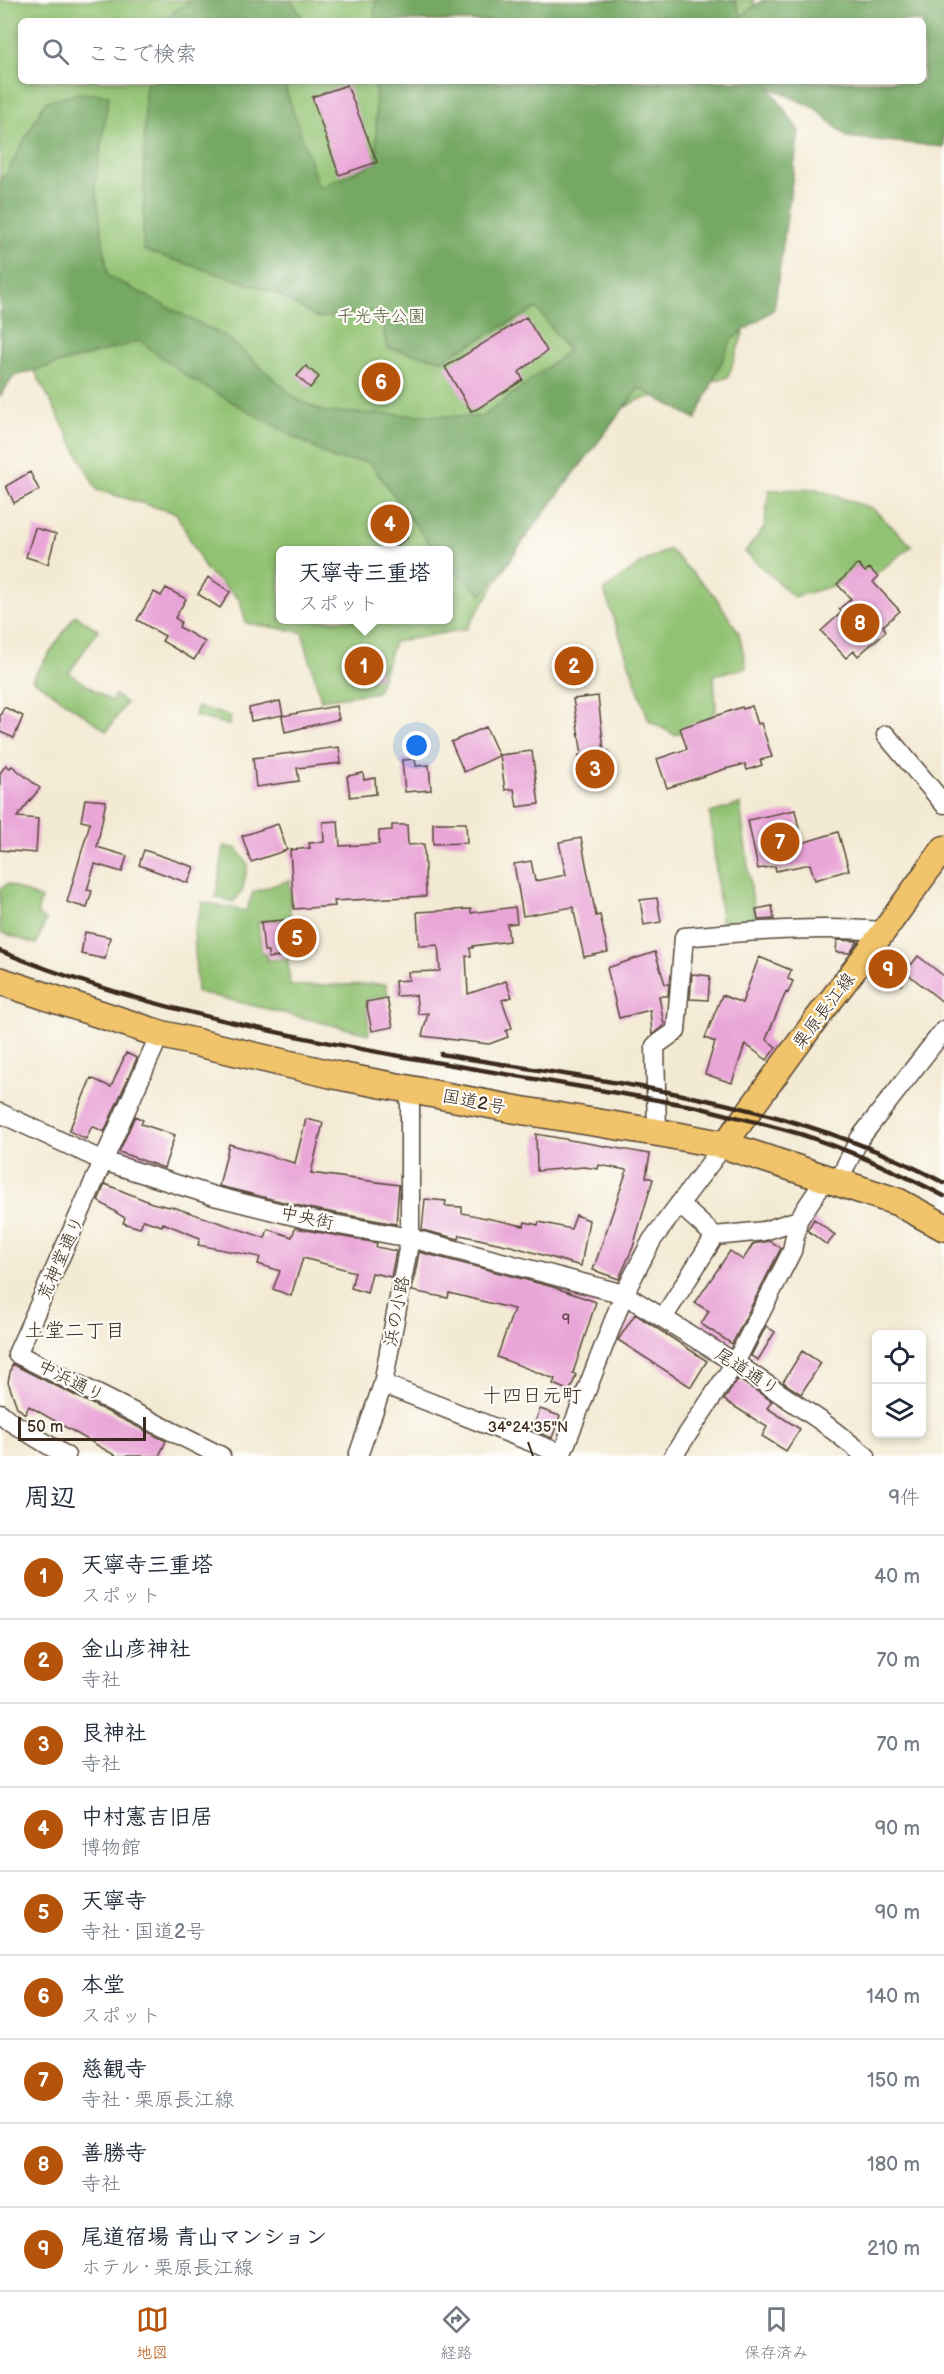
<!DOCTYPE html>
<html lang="ja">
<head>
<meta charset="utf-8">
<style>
  body { margin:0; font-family:"Balsamiq Sans","Klee One",sans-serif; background:#f2f2f3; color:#1f2937 }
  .controls { position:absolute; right:18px; bottom:18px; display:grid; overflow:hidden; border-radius:9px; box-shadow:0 3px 9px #0003 }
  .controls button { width:54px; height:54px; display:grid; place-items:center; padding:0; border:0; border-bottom:2px solid #e0e1e3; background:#fff; color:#1f2937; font:30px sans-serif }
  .scale { position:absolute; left:18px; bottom:15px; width:128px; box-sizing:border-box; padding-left:6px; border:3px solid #3b2a1e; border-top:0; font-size:16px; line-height:21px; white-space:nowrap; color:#3b2a1e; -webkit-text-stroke:4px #fdfcf7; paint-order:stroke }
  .you { position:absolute; left:417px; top:746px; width:21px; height:21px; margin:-15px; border:4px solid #fff; border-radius:50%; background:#1a73e8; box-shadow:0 0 0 9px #1a73e833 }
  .badge { display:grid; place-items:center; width:39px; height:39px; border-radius:50%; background:#b45309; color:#fff; font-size:20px; font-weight:700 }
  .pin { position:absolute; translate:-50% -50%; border:3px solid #fff; box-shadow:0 2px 6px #0006 }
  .popup { position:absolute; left:276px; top:546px; width:177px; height:78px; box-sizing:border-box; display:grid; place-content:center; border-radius:9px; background:#fff; filter:drop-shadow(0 2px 4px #0005); font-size:20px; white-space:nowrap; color:#747a83 }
  .popup b { font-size:22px; color:#1f2937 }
  .popup::after { content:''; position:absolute; left:50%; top:100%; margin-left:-12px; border:12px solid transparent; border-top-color:#fff }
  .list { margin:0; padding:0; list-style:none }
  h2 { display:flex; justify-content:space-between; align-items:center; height:78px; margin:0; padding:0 24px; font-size:26px }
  h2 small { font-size:20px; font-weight:400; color:#747a83 }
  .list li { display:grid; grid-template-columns:39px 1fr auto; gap:18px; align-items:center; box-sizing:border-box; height:84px; padding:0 24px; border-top:2px solid #e0e1e3 }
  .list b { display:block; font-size:22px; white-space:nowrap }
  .list p { margin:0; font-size:20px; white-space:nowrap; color:#747a83 }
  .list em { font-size:20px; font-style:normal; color:#747a83 }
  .icon { flex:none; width:33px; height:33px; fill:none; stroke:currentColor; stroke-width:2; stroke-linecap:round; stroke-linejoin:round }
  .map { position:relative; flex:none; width:944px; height:1456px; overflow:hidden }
  .search { position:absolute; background:#fff; box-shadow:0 3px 9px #0003; left:18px; right:18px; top:18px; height:66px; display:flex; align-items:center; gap:15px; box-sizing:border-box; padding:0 21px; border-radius:9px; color:#747a83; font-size:22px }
  .sheet { height:834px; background:#fff }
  nav { display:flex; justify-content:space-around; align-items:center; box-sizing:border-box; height:84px; border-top:2px solid #e0e1e3; background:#fff; font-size:16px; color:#747a83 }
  nav a { display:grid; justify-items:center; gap:3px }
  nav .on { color:#b45309 }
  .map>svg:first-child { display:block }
</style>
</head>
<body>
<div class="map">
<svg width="944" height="1456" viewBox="0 0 944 1456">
  <rect width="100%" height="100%" fill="#fdfcf7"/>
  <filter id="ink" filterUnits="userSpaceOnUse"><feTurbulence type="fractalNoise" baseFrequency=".0167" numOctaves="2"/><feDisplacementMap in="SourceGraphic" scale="12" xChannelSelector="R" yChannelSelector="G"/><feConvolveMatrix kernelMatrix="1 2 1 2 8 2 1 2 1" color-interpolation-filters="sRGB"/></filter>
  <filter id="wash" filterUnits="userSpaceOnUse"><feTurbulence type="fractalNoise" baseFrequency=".008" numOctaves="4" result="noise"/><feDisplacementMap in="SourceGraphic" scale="24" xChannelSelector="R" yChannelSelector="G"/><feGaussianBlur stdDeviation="1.35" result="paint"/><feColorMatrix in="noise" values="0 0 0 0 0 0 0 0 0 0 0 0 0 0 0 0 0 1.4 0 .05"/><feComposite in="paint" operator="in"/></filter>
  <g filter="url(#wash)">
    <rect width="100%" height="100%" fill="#f3ead3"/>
    <path fill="#91c272" stroke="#667648" stroke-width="1.5" fill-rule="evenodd" d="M0,0H754V21H21V81H755L758,290L728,377L635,401L596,428L466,629L394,642L377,692L321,700L302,632L246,623L240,600L206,570L176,513L97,490L0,305ZM280,550H448V620H280Z
      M816,489L873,509L912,546L877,573L794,597L745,552L764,528L769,490Z
      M669,549L715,596L739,633L746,665V668L714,675L716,711L704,723L675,735L649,721L604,590L640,564Z
      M75,615L98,630L69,673L111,701L115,695L126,703L107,731L32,679Z
      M197,707L231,716L229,725L195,716Z
      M740,804L756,926L722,928L710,813Z
      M224,846L237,849L248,865L242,892L233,902L216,897Z
      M290,880V919L258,922L262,954H266L267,960L288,959L290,986L386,984L388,996L366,1000L369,1034L197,992L194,931L203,902L246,911L253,892Z
      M7,884L41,899L37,914L46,920L36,944L0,932V889Z"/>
    <path fill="#74a864" stroke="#586941" stroke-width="1.5" d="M190,0H291L301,15L299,21H162Z
      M376,0H735L741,16L763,0H944V147L847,137L815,108L769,87L799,131L774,309L732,339L696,419L639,388L482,595L448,565V550H434L369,462L334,459L188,377L140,341L14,376L0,396V178L5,176L45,102L79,93L109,95L95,184L108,276L228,338L298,400L325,412L482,417L568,351L537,308L442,360L387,348L379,311L317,318L274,292L143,250L145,94L147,81H283L319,188L377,162L375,81H923V21H373Z"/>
    <g id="blocks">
      <path fill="#e9a5d7" d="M347,85L377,162L339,175L312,97Z
        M526,317L547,351L519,372L523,380L477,409L471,411L445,367Z
        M306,366L319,377L310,388L297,376Z
        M372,368L395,373L389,396L367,391Z
        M30,472L39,490L14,503L6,486Z
        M396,514L403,525L399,528L407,538L391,550L376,530Z
        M35,528L56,534L48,564L26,557Z
        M858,564L865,572L869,568L878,577L873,582L900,611L883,626L886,631L858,656L854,651L846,658L821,631L842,612L839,609L851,599L837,584Z
        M208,577L230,592L220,608L198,594Z
        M166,588L186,599L175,618L181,622L179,627L205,642L194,660L162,641L165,636L137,620L154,592L161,596Z
        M378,651L380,678L351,680L349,653Z
        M598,696L604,751H609L612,778L583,782L579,755H582L573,699Z
        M280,701L283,715L251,721L249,708Z
        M336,706L339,719L285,732L282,716Z
        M752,706L758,724L761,723L772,757L760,760L762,765L747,770L745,764L725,769L667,788L657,759L687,749L680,728L742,707L743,709Z
        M4,707L23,716L14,738L0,732V716Z
        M486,727L499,756L464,772L451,742Z
        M339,747L341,763L297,768L299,781L256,787L253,758Z
        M532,751L539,804L517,807L514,789L505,790L500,755Z
        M415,759L416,766L429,765L431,790L405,792L402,760Z
        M6,765L10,768L12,766L40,788L17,817L38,819L36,853L0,850V773Z
        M363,773L364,780L375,778L376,794L350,797L347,776Z
        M85,799L106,801L97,847L127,856L122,872L95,864L87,890L92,891L87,908L67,902L90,823L81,821Z
        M795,810L802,843L838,832L849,870L815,880L810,864L776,871L775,866L758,869L748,820Z
        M338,821L340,846L379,844V831L392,830V825H407L408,845L424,844L426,896L334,901L335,906L294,909L290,850L310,848L309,843L324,842L323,822Z
        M433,823H466L467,843L433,844Z
        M278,824L287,850L251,862L242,836Z
        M581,838L596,916L600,915L608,952L584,957L573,907L523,916L514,864L531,861L535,881L566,875L559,842Z
        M144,850L194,867L188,883L139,865Z
        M657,898L661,922L644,925L640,900Z
        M772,906L774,919L758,920L756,909Z
        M515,907L517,923L507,924L509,941L473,946V948H470L471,956H466L468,994L506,981L512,997L502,1000L512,1028L506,1031L508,1037L489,1044L422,1036L428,1013L418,1014L416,995L396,996L395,981L409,980L408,972L440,971L438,945L419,946L417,912L471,909V913Z
        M296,919L299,948L290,949L291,956L268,958V951H264L261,922Z
        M85,932L110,937L105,959L81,954Z
        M837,940L858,941L850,953L836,952Z
        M892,951L911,965L918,956L944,976V1003L909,975L901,985L879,968Z
        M655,952L665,984H669L668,996H659L664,1025L652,1035L650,1010L619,1018L607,968Z
        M759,957L791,970L788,979L793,981L788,993L786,992L766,1039L776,1047L767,1060L745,1044L732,1083L705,1074L715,1042L705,1038L722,995L742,1003Z
        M692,974L710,976L708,1000L690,999Z
        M387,998L393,1027L372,1031L366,1002Z
        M126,1053L137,1058L104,1132L92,1126L86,1139L69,1131L91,1078L111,1087Z
        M135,1116L143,1120L141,1124L175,1135L164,1168L119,1152Z
        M306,1119L323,1123L311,1173L399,1185L396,1224L308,1208L219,1186L229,1144L295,1163Z
        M536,1134L650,1154L646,1177L653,1179L633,1247L619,1279L593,1270L627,1170L599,1165L598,1169L584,1167L537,1171Z
        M105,1184L152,1203L169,1207L170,1206L265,1238L268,1229L292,1237L295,1228L377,1243L376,1247L396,1251L391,1277L372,1273L367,1293L351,1288L355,1272L303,1258L291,1296L273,1289L280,1271L258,1264L260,1257L198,1245L200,1238L163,1223L162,1226L143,1220L140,1228L123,1223L125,1218L98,1201Z
        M425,1199L446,1201L445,1206L462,1207V1213L524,1226L525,1222L538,1225L539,1222L571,1229L576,1215L589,1220L581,1266L511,1246L460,1235L459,1239L422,1230Z
        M814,1219L835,1235L827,1245L807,1230Z
        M770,1241L781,1248L732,1344L701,1324L709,1311L695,1303L730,1251L743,1260L753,1244Z
        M419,1252L553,1287L596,1302L573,1373L576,1375L570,1391L553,1384L555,1379L497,1357L514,1309L449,1293L448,1298L412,1291Z
        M635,1314L707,1361L691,1387L618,1340Z
        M766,1326L775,1332L758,1360L751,1356Z
        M802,1351L821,1363L801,1394L783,1382Z
        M12,1364L166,1441L159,1456H116L29,1406L25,1414L17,1407L8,1382Z
        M738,1379L772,1401L767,1408L800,1429L786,1451L762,1436L767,1427L724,1400Z
        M540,1409L560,1416L552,1438L532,1430Z"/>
    </g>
  </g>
  <g filter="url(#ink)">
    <use href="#blocks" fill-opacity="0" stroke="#574739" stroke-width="1.5"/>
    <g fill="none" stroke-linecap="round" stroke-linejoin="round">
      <g stroke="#574739" stroke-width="21">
        <path id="minor" d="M886,735L944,804
          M0,1113L103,1161L214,1196L306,1219L410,1238L624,1294L735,1363L821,1421L866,1456
          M657,1132L655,1046L676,1031L684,937C751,931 818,926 884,931
          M840,1183L846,1165L860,1138L944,1030
          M679,1204L715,1236
          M663,1318L715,1236L764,1231L798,1220
          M17,1354L160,1034
          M17,1354L221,1456
          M383,1384L562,1454
          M0,1413L11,1422L66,1456
          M358,1456L383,1384L410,1238V1090
          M561,1456L624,1294L652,1240L724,1145
          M673,1456L735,1363L792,1251L798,1220L826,1178"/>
      </g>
      <g stroke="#574739" stroke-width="27">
        <path id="major" d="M724,1145L818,1017L884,931L944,848"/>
      </g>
      <g stroke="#574739" stroke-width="30">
        <path id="highway" d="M0,981L160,1034L339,1076L519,1110L667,1134L724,1145L898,1202L944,1227"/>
      </g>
      <use href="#minor" stroke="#fff" stroke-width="18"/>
      <use href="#major" stroke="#f1c36a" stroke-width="24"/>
      <use href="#highway" stroke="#f1c36a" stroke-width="27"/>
      <path stroke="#3b2a1e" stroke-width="4.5" d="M0,951C132,1005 271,1033 411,1058C507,1075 602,1090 697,1107C731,1116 766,1124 800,1134C850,1150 898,1172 944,1196
        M441,1054C612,1084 789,1099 944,1183"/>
    </g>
  </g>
  <path fill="none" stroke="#3b2a1e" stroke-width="2" d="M528,1442L533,1456"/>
  <g text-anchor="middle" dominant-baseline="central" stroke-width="4.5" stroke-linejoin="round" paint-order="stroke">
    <g font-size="15" fill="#66494c">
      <text x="566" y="1319">9</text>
    </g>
    <g font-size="18" fill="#595f3b" stroke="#fdfcf7">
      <text x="381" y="316">千光寺公園</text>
    </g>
    <g font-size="18" fill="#3b2a1e" stroke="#fdfcf7">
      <text transform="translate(824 1011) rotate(-53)">栗原長江線</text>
      <text transform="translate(474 1102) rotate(11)">国道2号</text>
      <text transform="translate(307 1218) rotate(12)">中央街</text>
      <text transform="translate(61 1258) rotate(-66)">荒神堂通り</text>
      <text transform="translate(397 1311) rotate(-79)">浜の小路</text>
      <text transform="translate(747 1372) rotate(33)">尾道通り</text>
      <text transform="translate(71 1381) rotate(27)">中浜通り</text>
    </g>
    <g font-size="20" fill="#3b2a1e" stroke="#fdfcf7">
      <text x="75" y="1331">土堂二丁目</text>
      <text x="532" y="1396">十四日元町</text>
    </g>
  </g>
  <g font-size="15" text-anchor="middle" fill="#3b2a1e" stroke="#fdfcf7" stroke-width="4.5" stroke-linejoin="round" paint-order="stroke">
    <text x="528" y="1432">34°24'35"N</text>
  </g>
</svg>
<div class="controls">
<button><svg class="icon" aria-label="locate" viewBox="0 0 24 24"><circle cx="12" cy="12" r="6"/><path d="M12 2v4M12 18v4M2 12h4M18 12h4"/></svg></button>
<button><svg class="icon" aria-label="layers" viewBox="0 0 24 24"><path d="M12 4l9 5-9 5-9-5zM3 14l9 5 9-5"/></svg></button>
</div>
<div class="scale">50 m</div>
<div class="you"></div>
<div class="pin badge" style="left:364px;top:666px">1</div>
<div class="popup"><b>天寧寺三重塔</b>スポット</div>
<div class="pin badge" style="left:574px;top:666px">2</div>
<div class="pin badge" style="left:595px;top:769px">3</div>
<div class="pin badge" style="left:390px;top:524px">4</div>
<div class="pin badge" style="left:297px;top:938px">5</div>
<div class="pin badge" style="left:381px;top:382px">6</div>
<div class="pin badge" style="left:780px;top:842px">7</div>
<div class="pin badge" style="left:860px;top:623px">8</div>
<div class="pin badge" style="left:888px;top:969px">9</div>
<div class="search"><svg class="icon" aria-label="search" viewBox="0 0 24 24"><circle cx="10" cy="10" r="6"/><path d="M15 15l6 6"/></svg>ここで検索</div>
</div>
<section class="sheet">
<h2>周辺<small>9件</small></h2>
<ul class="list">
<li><span class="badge">1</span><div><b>天寧寺三重塔</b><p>スポット</p></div><em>40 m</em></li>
<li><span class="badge">2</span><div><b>金山彦神社</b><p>寺社</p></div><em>70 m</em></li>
<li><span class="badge">3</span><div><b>艮神社</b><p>寺社</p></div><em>70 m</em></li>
<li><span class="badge">4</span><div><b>中村憲吉旧居</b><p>博物館</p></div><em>90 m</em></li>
<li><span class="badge">5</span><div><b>天寧寺</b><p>寺社 · 国道2号</p></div><em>90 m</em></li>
<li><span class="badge">6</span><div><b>本堂</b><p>スポット</p></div><em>140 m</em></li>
<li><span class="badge">7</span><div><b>慈観寺</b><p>寺社 · 栗原長江線</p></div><em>150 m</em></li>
<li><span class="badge">8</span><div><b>善勝寺</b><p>寺社</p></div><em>180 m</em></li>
<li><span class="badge">9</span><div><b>尾道宿場 青山マンション</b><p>ホテル · 栗原長江線</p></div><em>210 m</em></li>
</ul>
</section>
<nav>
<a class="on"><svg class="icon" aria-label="map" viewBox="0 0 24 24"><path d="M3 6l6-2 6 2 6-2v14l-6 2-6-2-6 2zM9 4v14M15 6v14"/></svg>地図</a>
<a><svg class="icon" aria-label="directions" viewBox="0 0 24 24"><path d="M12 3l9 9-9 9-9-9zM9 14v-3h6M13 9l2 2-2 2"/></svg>経路</a>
<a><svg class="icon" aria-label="saved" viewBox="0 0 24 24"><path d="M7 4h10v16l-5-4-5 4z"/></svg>保存済み</a>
</nav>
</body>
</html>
